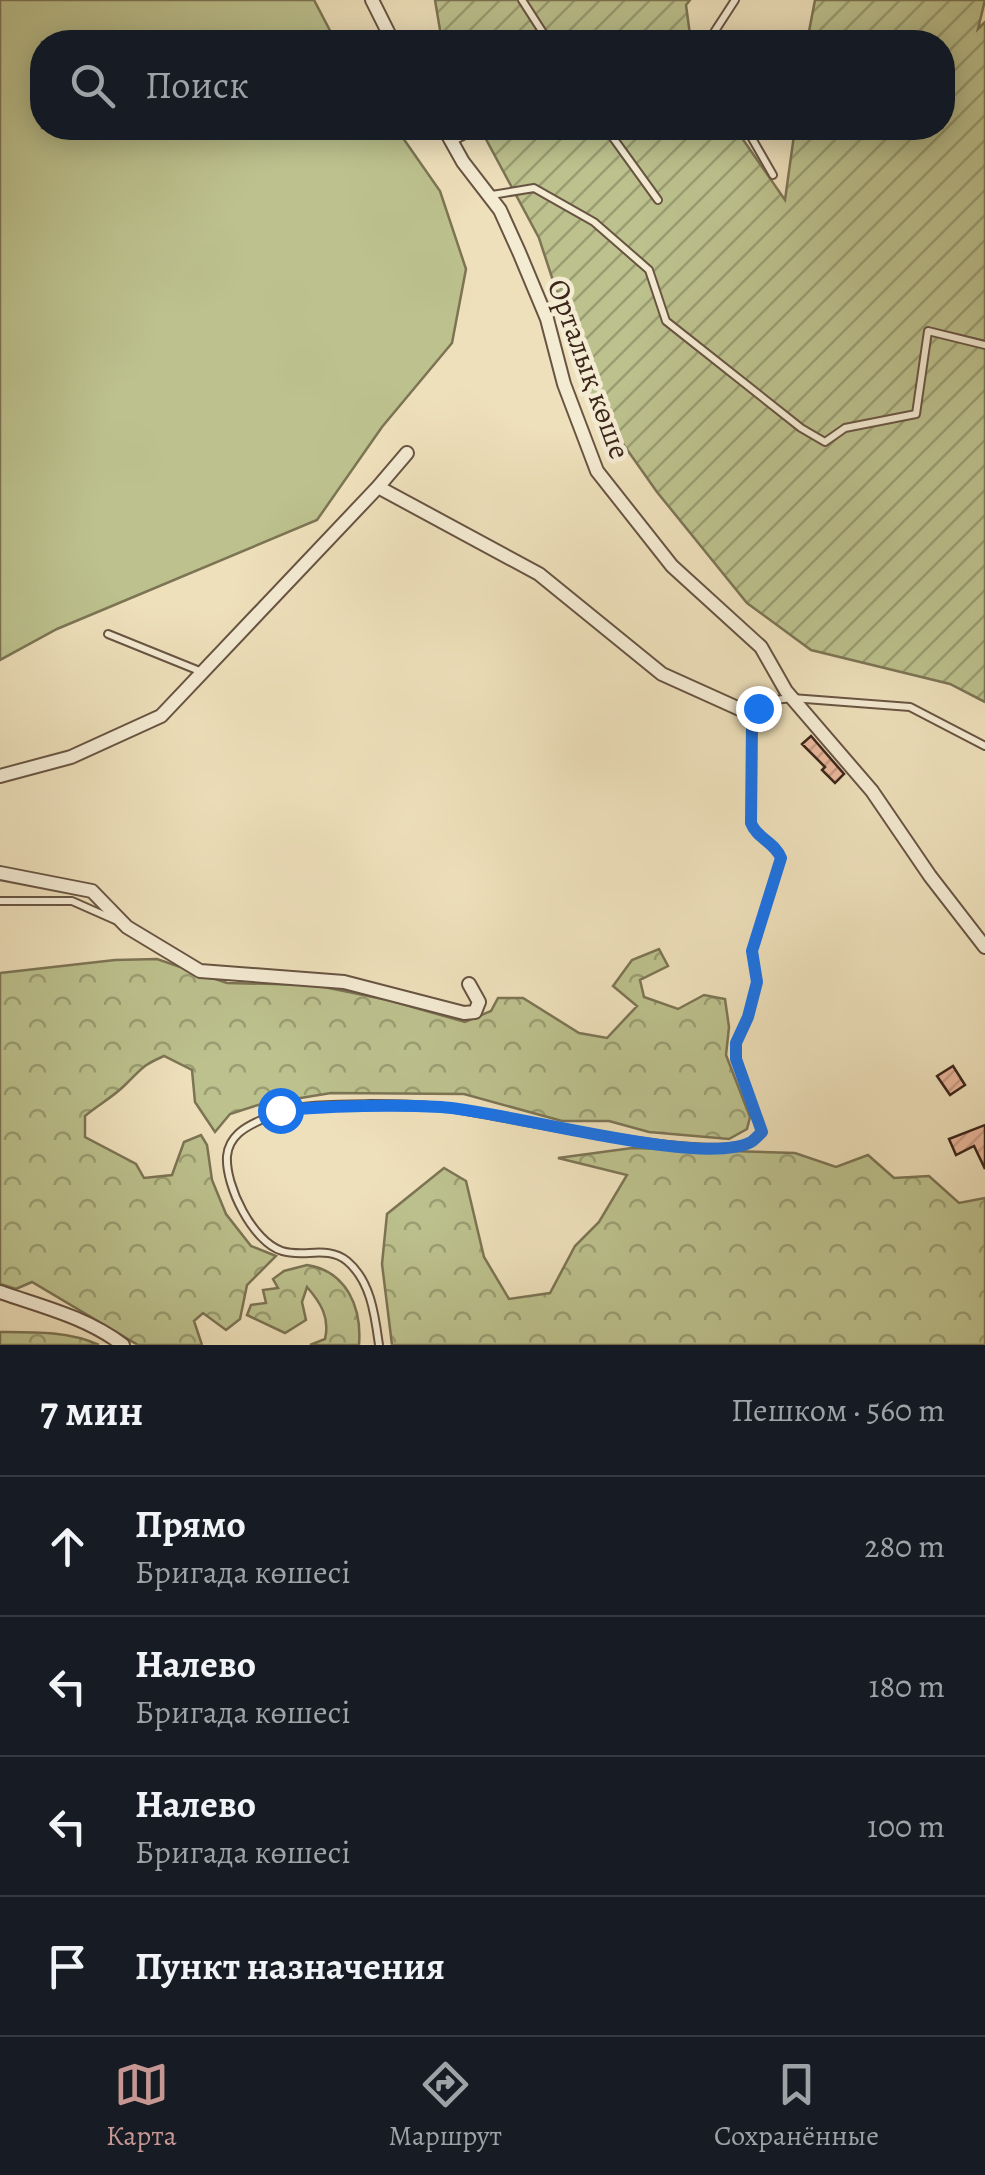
<!DOCTYPE html>
<html lang="ru">
<head>
<meta charset="utf-8">
<style>
  body { margin:0; font-family:Alegreya,serif; background:#242831; color:#f1f3f6 }
  .stop { position:absolute; width:30px; height:30px; margin:-22px; border:8px solid #1a73e8; border-radius:50%; background:#fff }
  .stop.end { background:#1a73e8; border-color:#fff; box-shadow:0 2px 10px #0008 }
  .list { margin:0; padding:0; list-style:none }
  h2 { display:flex; justify-content:space-between; align-items:center; height:130px; margin:0; padding:0 40px; font-size:42px }
  h2 small { font-size:32px; font-weight:400; color:#9ea1a6 }
  .list li { display:grid; grid-template-columns:65px 1fr auto; gap:30px; align-items:center; box-sizing:border-box; height:140px; padding:0 40px; border-top:2px solid #363941 }
  .list b { display:block; font-size:38px; white-space:nowrap }
  .list p { margin:0; font-size:32px; white-space:nowrap; color:#9ea1a6 }
  .list em { font-size:32px; font-style:normal; color:#9ea1a6 }
  .icon { flex:none; width:55px; height:55px; fill:none; stroke:currentColor; stroke-width:2; stroke-linecap:round; stroke-linejoin:round }
  .map { position:relative; flex:none; width:985px; height:1345px; overflow:hidden }
  .search { position:absolute; background:#171b24; box-shadow:0 5px 25px #0003; left:30px; right:30px; top:30px; height:110px; display:flex; align-items:center; gap:25px; box-sizing:border-box; padding:0 35px; border-radius:40px; color:#9ea1a6; font-size:38px }
  .sheet { height:690px; background:#171b24 }
  nav { display:flex; justify-content:space-around; align-items:center; box-sizing:border-box; height:140px; border-top:2px solid #363941; background:#171b24; font-size:28px; color:#9ea1a6 }
  nav a { display:grid; justify-items:center; gap:5px }
  nav .on { color:#c59692 }
  .map>svg:first-child { display:block }
</style>
</head>
<body>
<div class="map">
<svg width="985" height="1345" viewBox="0 0 985 1345">
  <defs>
    <pattern id="forest-crowns" width="20" height="18" patternUnits="userSpaceOnUse" patternTransform="scale(2.5)"><rect width="20" height="18" fill="#bcc18d"/><path d="M2 6a3 3 0 1 1 6 0M12 15a3 3 0 1 1 6 0" fill="none" stroke="#9a9d72"/></pattern>
    <pattern id="garden-furrows" width="10" height="10" patternUnits="userSpaceOnUse" patternTransform="scale(2.5)"><rect width="10" height="10" fill="#bcc18d"/><path d="M-1 1l2-2M0 10L10 0M9 11l2-2" fill="none" stroke="#9a9d72"/></pattern>
    <pattern id="building-hatch" width="6" height="6" patternUnits="userSpaceOnUse" patternTransform="scale(2.5)"><rect width="6" height="6" fill="#eab79b"/><path d="M-1 1l2-2M0 6l6-6M5 7l2-2" fill="none" stroke="#ca9d85"/></pattern>
  </defs>
  <rect width="100%" height="100%" fill="#eee0bb"/>
  <filter id="stains"><feTurbulence type="fractalNoise" baseFrequency=".002" numOctaves="4"/><feColorMatrix values="0 0 0 0 .2 0 0 0 0 .09 0 0 0 0 .02 0 0 0 .5 -.17"/></filter>
  <radialGradient id="worn" r=".72"><stop offset=".6" stop-color="#630" stop-opacity="0"/><stop offset="1" stop-color="#630" stop-opacity=".3"/></radialGradient>
  <path fill="#bcc18d" stroke="#7c7454" stroke-width="2.5" d="M0,0H314L336,42H42V128H396L440,191L466,269L452,343L382,427L317,520L57,629L0,660Z"/>
  <path fill="url(#forest-crowns)" stroke="#7c7454" stroke-width="2.5" d="M659,949L668,966L640,980L644,997L678,1009L704,995L725,999L729,1027L726,1055L750,1117L747,1129L729,1139L649,1132L609,1121H562L464,1094L331,1093L258,1105L230,1114L215,1132L195,1102L192,1070L164,1056C141,1066 142,1069 125,1085C113,1097 98,1105 85,1116V1137L136,1164L144,1178L172,1175L184,1142L201,1135L207,1145L212,1180L226,1214L251,1246L276,1256L247,1285L240,1319L226,1330L203,1313L194,1321L202,1345H138L32,1282L16,1289L0,1284V973L115,960L157,959L227,983L314,985L388,1000L465,1022L491,1011L498,998H523L579,1033L607,1038L637,1006L613,986L632,960Z
    M632,1148L795,1153L836,1167L868,1155L894,1178L929,1176L959,1203L985,1198V1345H392L382,1264L387,1214L444,1168L466,1181L484,1257L509,1299L550,1293L575,1246L599,1222L627,1175L558,1158Z
    M307,1265C347,1271 362,1308 359,1345H310L325,1339C330,1318 321,1303 307,1287L302,1302L306,1320L285,1333L247,1315L251,1305L266,1303L263,1290L278,1288L273,1279L284,1271Z
    M0,1332C32,1332 69,1331 99,1345H0Z"/>
  <path fill="url(#garden-furrows)" stroke="#7c7454" stroke-width="2.5" d="M435,0H690L686,5L691,42H442Z
    M815,0H985L978,29L985,22V702L950,684L811,650L747,603L657,492L592,400L539,238L480,128H735L785,200L795,128H942V42H807Z"/>
  <path fill="url(#building-hatch)" stroke="#3b261a" stroke-width="2.5" d="M811,736L844,774L835,783L822,770L825,767L802,744Z
    M953,1066L965,1085L950,1095L937,1076Z
    M985,1125V1169L974,1146L956,1155L949,1139Z"/>
  <g fill="none" stroke-linecap="round" stroke-linejoin="round">
    <g stroke="#685442" stroke-width="10">
      <path id="service" d="M522,0L549,42
        M712,42L711,37L735,0
        M606,128L658,200
        M746,128L773,175
        M453,141L479,128
        M492,195L534,188L594,222L649,270L666,321L801,428L825,442L845,428L916,414L928,331L985,345
        M108,634L202,672
        M0,901H72L115,920
        M379,1345C375,1316 371,1281 347,1261C327,1245 305,1258 282,1251C253,1242 225,1186 227,1156C229,1136 245,1127 261,1120C267,1116 275,1112 282,1110C318,1102 412,1103 449,1108C506,1116 708,1164 751,1142C753,1141 760,1134 762,1132L736,1059V1043L748,1017L757,982L752,951L781,859C775,842 757,839 751,823L752,724L757,708L775,700L792,698L910,707L985,746"/>
    </g>
    <g stroke="#685442" stroke-width="16">
      <path id="minor" d="M372,0L393,42
        M444,128L463,162L500,210L519,252L547,319L564,384L597,471L672,566L761,647L786,691L872,791L930,876L985,947
        M407,453L378,487L539,574L662,674L753,715
        M0,776L71,757L161,716L378,487
        M0,873L92,891L127,927L200,971L344,982L464,1013L475,1012L479,1002L469,984
        M0,1292C43,1307 86,1317 123,1345"/>
    </g>
    <use href="#service" stroke="#f4ebd3" stroke-width="6"/>
    <use href="#minor" stroke="#f4ebd3" stroke-width="12"/>
  </g>
  <g fill="none" stroke-linecap="round" stroke-linejoin="round">
    <path stroke="#1a73e8" stroke-width="12" d="M280,1110C334,1106 387,1104 441,1107C506,1111 702,1168 751,1142C753,1141 760,1134 762,1132L736,1059V1043L748,1017L757,982L752,951L781,858C775,842 757,839 751,823L752,724L758,708"/>
  </g>
  <g text-anchor="middle" dominant-baseline="central" stroke-width="9" stroke-linejoin="round" paint-order="stroke">
    <g font-size="30" fill="#3b261a" stroke="#f4ebd3">
      <text transform="translate(589 369) rotate(70)">Орталық көше</text>
    </g>
  </g>
  <rect width="100%" height="100%" filter="url(#stains)"/>
  <rect width="100%" height="100%" fill="url(#worn)"/>
</svg>
<div class="stop" style="left:280px;top:1110px"></div>
<div class="stop end" style="left:758px;top:708px"></div>
<div class="search"><svg class="icon" aria-label="search" viewBox="0 0 24 24"><circle cx="10" cy="10" r="6"/><path d="M15 15l6 6"/></svg>Поиск</div>
</div>
<section class="sheet">
<h2>7 мин<small>Пешком · 560 m</small></h2>
<ul class="list">
<li><svg class="icon" aria-label="ahead" viewBox="0 0 24 24"><path d="M12 20V5M6 11l6-6 6 6"/></svg><div><b>Прямо</b><p>Бригада көшесі</p></div><em>280 m</em></li>
<li><svg class="icon" aria-label="left" viewBox="0 0 24 24"><path d="M17 20v-9H6M10 6l-5 5 5 5"/></svg><div><b>Налево</b><p>Бригада көшесі</p></div><em>180 m</em></li>
<li><svg class="icon" aria-label="left" viewBox="0 0 24 24"><path d="M17 20v-9H6M10 6l-5 5 5 5"/></svg><div><b>Налево</b><p>Бригада көшесі</p></div><em>100 m</em></li>
<li><svg class="icon" aria-label="arrive" viewBox="0 0 24 24"><path d="M6 21V4h12l-3 4 3 4H6"/></svg><div><b>Пункт назначения</b></div></li>
</ul>
</section>
<nav>
<a class="on"><svg class="icon" aria-label="map" viewBox="0 0 24 24"><path d="M3 6l6-2 6 2 6-2v14l-6 2-6-2-6 2zM9 4v14M15 6v14"/></svg>Карта</a>
<a><svg class="icon" aria-label="directions" viewBox="0 0 24 24"><path d="M12 3l9 9-9 9-9-9zM9 14v-3h6M13 9l2 2-2 2"/></svg>Маршрут</a>
<a><svg class="icon" aria-label="saved" viewBox="0 0 24 24"><path d="M7 4h10v16l-5-4-5 4z"/></svg>Сохранённые</a>
</nav>
</body>
</html>
